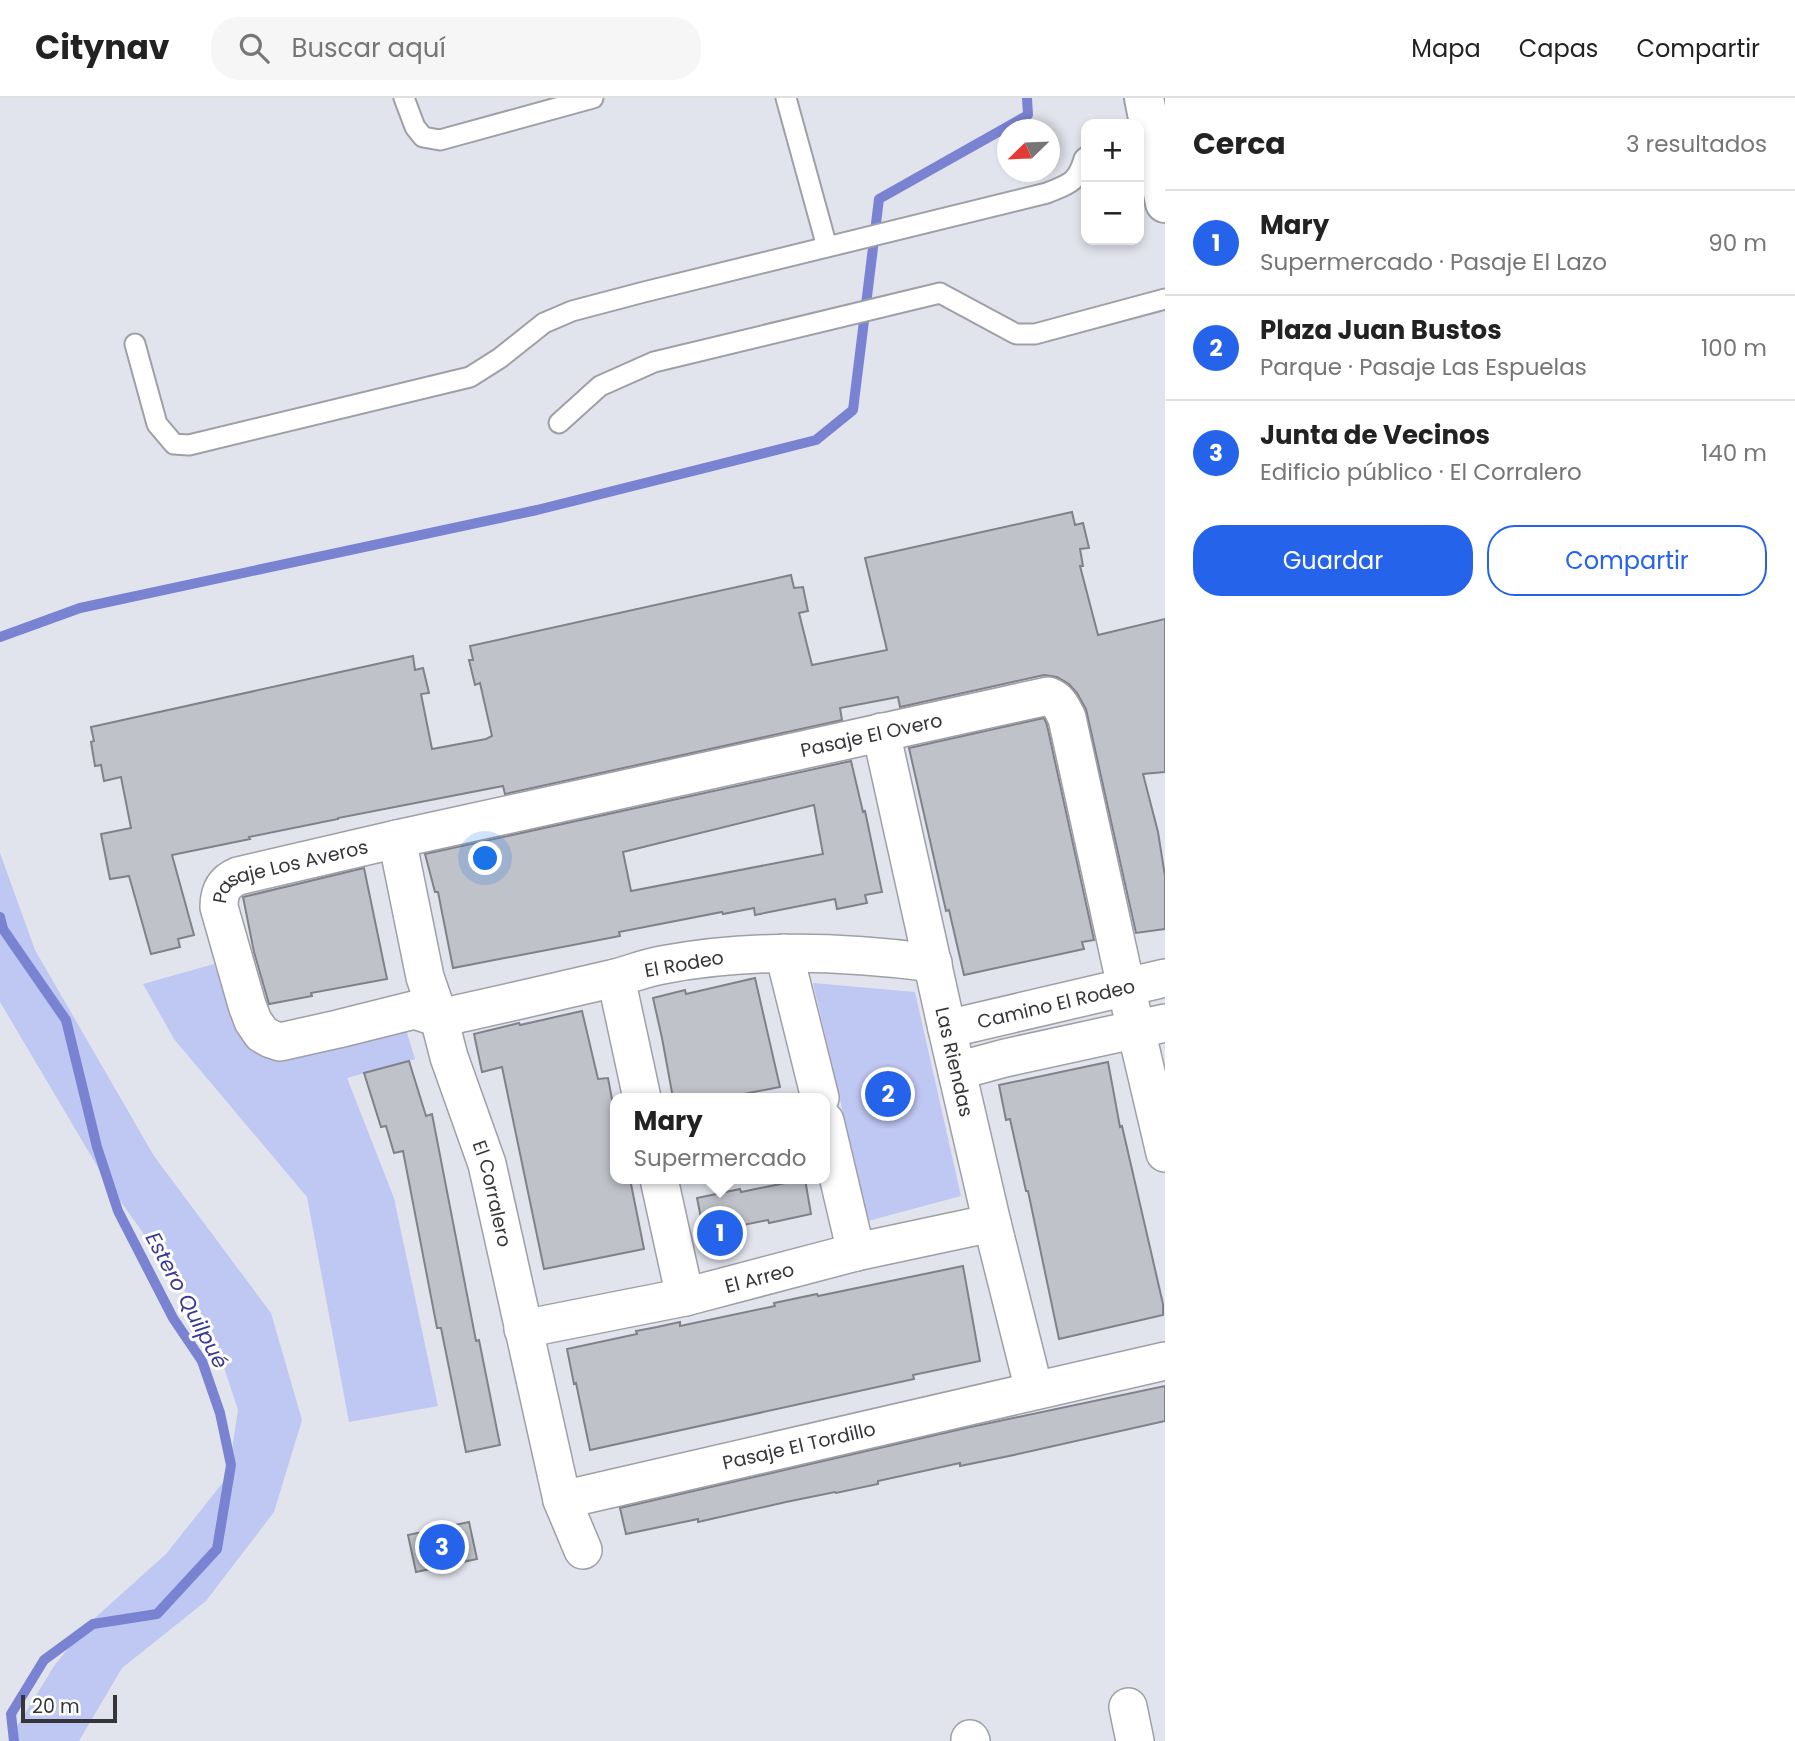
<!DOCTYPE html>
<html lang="es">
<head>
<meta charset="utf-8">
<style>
  body { margin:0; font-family:Poppins,sans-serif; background:#f6f6f6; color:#222 }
  .controls { position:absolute; right:21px; top:21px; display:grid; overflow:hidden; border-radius:14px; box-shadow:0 4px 10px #0003 }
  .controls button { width:63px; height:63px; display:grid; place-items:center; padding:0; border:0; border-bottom:2px solid #e0e0e0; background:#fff; color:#222; font:35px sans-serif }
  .compass { position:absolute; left:997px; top:21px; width:63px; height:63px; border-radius:50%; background:#fff; box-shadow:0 4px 10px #0003; rotate:247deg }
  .scale { position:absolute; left:21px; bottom:18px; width:96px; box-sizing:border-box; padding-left:7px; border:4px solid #36363a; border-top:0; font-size:19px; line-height:24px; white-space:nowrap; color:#36363a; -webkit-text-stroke:5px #fff; paint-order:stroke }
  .you { position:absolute; left:486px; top:761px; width:24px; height:24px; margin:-18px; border:5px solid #fff; border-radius:50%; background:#1a73e8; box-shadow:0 0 0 10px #1a73e833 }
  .badge { display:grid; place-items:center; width:46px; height:46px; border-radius:50%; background:#2563eb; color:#fff; font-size:23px; font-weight:700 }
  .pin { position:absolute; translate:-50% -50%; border:4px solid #fff; box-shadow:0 2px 7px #0006 }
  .popup { position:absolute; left:610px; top:995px; width:220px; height:91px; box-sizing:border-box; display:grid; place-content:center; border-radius:14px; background:#fff; filter:drop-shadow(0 2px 5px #0005); font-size:23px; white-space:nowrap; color:#767676 }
  .popup b { font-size:26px; color:#222 }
  .popup::after { content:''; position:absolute; left:50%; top:100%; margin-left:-14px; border:14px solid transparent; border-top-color:#fff }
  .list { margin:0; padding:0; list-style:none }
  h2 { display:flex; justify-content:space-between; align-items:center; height:91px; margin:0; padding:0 28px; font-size:30px }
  h2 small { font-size:23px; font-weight:400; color:#767676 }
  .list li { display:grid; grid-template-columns:46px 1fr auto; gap:21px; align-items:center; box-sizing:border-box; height:105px; padding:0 28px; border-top:2px solid #e0e0e0 }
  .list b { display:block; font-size:26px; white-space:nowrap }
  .list p { margin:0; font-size:23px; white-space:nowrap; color:#767676 }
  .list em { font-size:23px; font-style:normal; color:#767676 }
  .actions { display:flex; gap:14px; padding:21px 28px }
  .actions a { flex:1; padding:16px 0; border:2px solid #2563eb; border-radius:28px; text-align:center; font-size:24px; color:#2563eb }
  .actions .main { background:#2563eb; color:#fff }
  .icon { flex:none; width:38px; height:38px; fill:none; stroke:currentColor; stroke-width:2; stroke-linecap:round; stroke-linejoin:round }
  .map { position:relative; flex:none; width:1165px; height:1643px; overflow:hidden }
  header { display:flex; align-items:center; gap:42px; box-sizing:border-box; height:98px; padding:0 35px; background:#fff; border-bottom:2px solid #e0e0e0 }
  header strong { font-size:33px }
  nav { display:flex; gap:38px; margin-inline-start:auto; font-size:24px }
  .search { width:490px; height:63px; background:#f6f6f6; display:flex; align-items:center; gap:18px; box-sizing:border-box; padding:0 24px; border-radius:28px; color:#767676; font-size:26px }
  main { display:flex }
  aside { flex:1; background:#fff }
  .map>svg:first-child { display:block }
</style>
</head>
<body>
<header>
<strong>Citynav</strong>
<div class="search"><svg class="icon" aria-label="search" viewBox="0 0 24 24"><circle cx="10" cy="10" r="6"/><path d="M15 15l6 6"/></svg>Buscar aquí</div>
<nav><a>Mapa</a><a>Capas</a><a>Compartir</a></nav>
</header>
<main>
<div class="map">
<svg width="1165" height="1643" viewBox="0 0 1165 1643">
  <rect width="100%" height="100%" fill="#e2e4ed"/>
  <path fill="#bfc7f3" d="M0,755L35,852L154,1058L271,1215L302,1322L274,1414L206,1503L122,1570L79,1643H8L54,1568L87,1527L166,1456L228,1378L238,1312L211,1230L106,1083L0,904Z
    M214,866L238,933L405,928L415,961L347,980L394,1100L438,1308L349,1324L307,1099L174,941L143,886Z
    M813,885L915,894L961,1098L868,1123Z"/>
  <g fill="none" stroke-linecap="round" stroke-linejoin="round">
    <path stroke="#7a83d1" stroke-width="10" d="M0,539L80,510L537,412L816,342L853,312L879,101L1028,17L1027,0
      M0,819L3,831L66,922L97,1049L118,1113L173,1220L202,1263L220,1315L231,1367L217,1451L157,1516L93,1526L44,1562L11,1616L14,1643"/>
  </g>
  <path fill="#c0c2ca" stroke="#808189" stroke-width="2" fill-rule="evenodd" d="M1072,414L1075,427L1083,425L1089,450L1080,451L1083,468H1080L1098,537L1165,521V674L1143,676L1158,734L1165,778V831L1136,835L1086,611L1077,595L1069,586L1057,579L1044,577L900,609L898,599L840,610L842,622L505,696L503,688L338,720V721L249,739L250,741L172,757L194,837L178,841L180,849L151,856L129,778L110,781L101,736L131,730L121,679L104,683L101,667L95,668L91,644L94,643L91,629L413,558L415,572L423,570L429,595L421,596L432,651L486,641L492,638L480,585L475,587L469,562H473L470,548L791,477L794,490L803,489L808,513L799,515L812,567L887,552L865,460Z
    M1044,620L1047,627L1094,842L1082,844L1084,851L964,877L949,812L946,813L909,650Z
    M851,663L863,714L865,713L882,794L865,797L867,805L837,811L835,801L755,817L754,810L723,816L722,814L619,834L620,838L453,870L438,794H435L425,756ZM814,707L823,756L631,793L623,754Z
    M364,770L387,881L311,895L312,898L269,906L254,854L243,799Z
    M755,880L780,989L723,1000H673L662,940L653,900L685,892L686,896Z
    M582,913L598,981L608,980L615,1017V1081H630L644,1151L544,1171L502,969L482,974L474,936L519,925L520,927Z
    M409,963L426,1018L432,1016L476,1243L479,1242L500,1347L466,1354L441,1230H437L403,1053L394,1055L386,1028L381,1029L364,975Z
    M1108,964L1120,1029L1122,1028L1163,1206V1217L1059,1241L1028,1093H1026L1010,1021L1006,1022L999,987Z
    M805,1081L811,1116L769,1125L768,1122L704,1135L697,1100L740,1091L741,1094Z
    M963,1168L980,1263L913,1277L914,1281L590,1352L576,1285L574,1286L567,1251L637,1236L636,1233L657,1229L680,1224V1228L775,1208L774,1205L817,1196L818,1198Z
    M1165,1288V1323L1014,1357L960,1368V1365L878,1383V1386L836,1395L835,1394L786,1404L698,1424V1421L626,1436L620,1410L966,1330Z
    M469,1424L477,1461L416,1474L408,1437Z"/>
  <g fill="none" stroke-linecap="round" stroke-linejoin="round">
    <g stroke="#9e9fa7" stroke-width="23">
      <path id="service" d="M404,0L415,29L423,39L440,42L593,0
        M786,0L827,149
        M135,246L157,326L174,346L189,347L470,279L500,260L544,225L572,213L644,194L1047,95C1069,86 1077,85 1084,61L1086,59
        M559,325L600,288L654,264L940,195L1016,236H1035L1165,201"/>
    </g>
    <g stroke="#9e9fa7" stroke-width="40">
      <g id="minor">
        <path id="s1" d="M881,634L947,931L992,1125L1034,1292"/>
        <path id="s2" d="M397,741L425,879L439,920L449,959L487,1066L562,1402L583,1452"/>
        <path d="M784,855L820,1000"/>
        <path id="s3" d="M933,865C843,853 751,850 662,867C645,870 628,877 611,881C554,894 496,908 439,920L414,912L338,931L280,944L271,941L262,936L253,923L247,907L219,809C219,793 224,784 238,778L397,741L1048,598C1059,602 1062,610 1067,620L1126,889L1165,1055"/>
        <path d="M616,880L642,1000"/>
        <path id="s4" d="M947,931L1165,880"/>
        <path d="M957,973L1005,960L1165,925"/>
        <path d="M825,1023L856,1154"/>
        <path d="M659,1081L685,1199"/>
        <path id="s5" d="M523,1231L685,1199L856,1154L992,1125"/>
        <path id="s6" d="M562,1402L1165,1263"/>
        <path d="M1128,1609L1135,1643"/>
        <path d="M970,1641L971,1643"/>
      </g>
    </g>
    <g stroke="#9e9fa7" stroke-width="42">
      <path id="tertiary" d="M1144,0L1165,105"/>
    </g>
    <use href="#service" stroke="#fff" stroke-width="19"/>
    <use href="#minor" stroke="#fff" stroke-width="37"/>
    <use href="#tertiary" stroke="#fff" stroke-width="38"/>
  </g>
  <g text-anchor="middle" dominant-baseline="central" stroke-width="6" stroke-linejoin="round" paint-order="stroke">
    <g font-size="19" fill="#36363a" stroke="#fff">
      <text stroke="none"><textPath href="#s3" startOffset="1508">Pasaje El Overo</textPath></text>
      <text stroke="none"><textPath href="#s3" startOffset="908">Pasaje Los Averos</textPath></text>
      <text transform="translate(684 866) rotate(-10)">El Rodeo</text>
      <text stroke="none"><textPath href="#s4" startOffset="112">Camino El Rodeo</textPath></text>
      <text stroke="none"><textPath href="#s1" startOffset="338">Las Riendas</textPath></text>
      <text stroke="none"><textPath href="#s2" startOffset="368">El Corralero</textPath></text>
      <text stroke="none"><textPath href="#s5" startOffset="242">El Arreo</textPath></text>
      <text stroke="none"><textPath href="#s6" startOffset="243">Pasaje El Tordillo</textPath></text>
    </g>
    <g font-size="21" font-style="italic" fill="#3a3a96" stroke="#fff">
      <text transform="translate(187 1202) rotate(62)">Estero Quilpué</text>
    </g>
  </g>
</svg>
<div class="controls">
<button>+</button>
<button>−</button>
</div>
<svg class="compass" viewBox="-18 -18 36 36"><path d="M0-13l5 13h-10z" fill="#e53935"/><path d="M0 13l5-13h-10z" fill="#767676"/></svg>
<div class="scale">20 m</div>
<div class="you"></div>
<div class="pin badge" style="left:720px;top:1135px">1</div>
<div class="popup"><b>Mary</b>Supermercado</div>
<div class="pin badge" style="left:888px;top:996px">2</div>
<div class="pin badge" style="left:442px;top:1449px">3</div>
</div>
<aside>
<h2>Cerca<small>3 resultados</small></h2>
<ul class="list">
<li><span class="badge">1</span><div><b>Mary</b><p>Supermercado · Pasaje El Lazo</p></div><em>90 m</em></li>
<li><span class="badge">2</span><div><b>Plaza Juan Bustos</b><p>Parque · Pasaje Las Espuelas</p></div><em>100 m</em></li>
<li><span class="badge">3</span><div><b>Junta de Vecinos</b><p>Edificio público · El Corralero</p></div><em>140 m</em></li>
</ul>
<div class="actions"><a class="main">Guardar</a><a>Compartir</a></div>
</aside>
</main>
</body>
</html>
